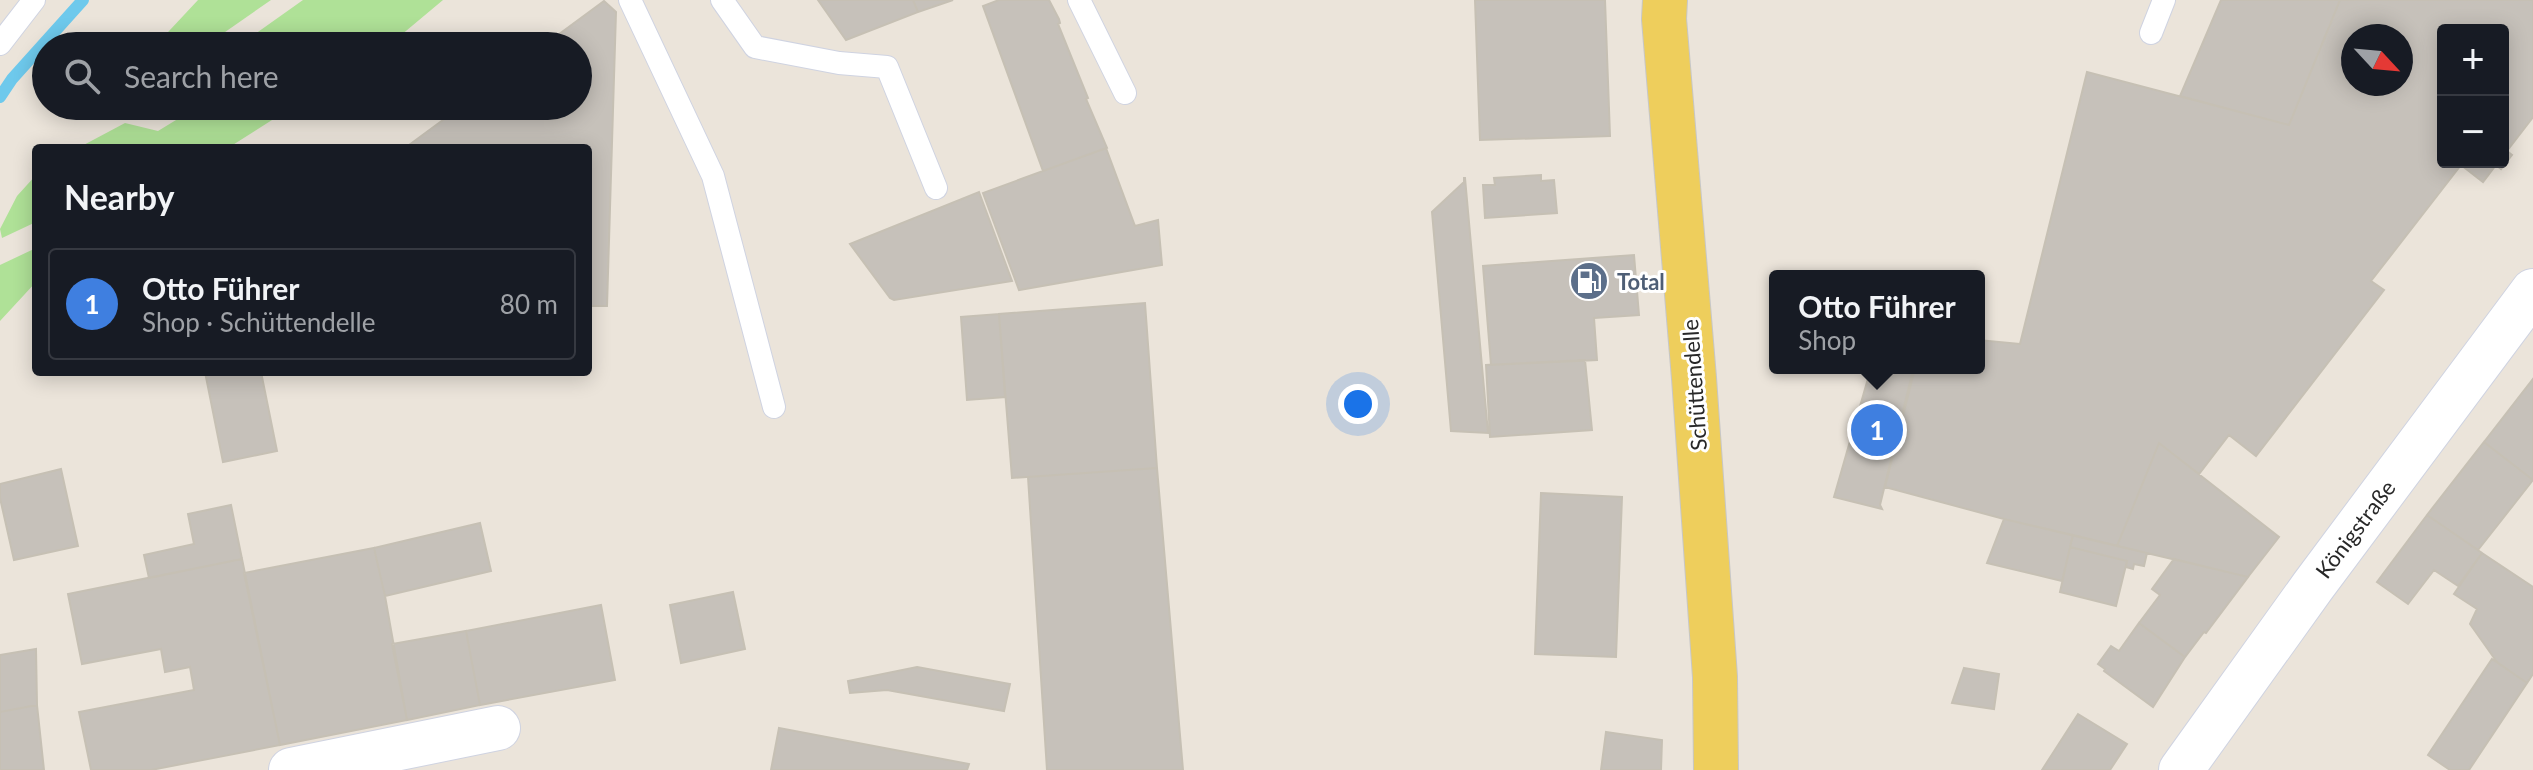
<!DOCTYPE html>
<html lang="en">
<head>
<meta charset="utf-8">
<style>
  body { margin:0; font-family:Lato,sans-serif; background:#20242c; color:#f1f3f6 }
  .controls { position:absolute; right:24px; top:24px; display:grid; overflow:hidden; border-radius:8px; box-shadow:0 4px 20px #0003 }
  .controls button { width:72px; height:72px; display:grid; place-items:center; padding:0; border:0; border-bottom:2px solid #363941; background:#171b24; color:#f1f3f6; font:40px sans-serif }
  .compass { position:absolute; left:2341px; top:24px; width:72px; height:72px; border-radius:50%; background:#171b24; box-shadow:0 4px 20px #0003; rotate:116deg }
  .you { position:absolute; left:1358px; top:404px; width:28px; height:28px; margin:-20px; border:6px solid #fff; border-radius:50%; background:#1a73e8; box-shadow:0 0 0 12px #1a73e833 }
  .badge { display:grid; place-items:center; width:52px; height:52px; border-radius:50%; background:#2563eb; color:#fff; font-size:26px; font-weight:700 }
  .pin { position:absolute; translate:-50% -50%; border:4px solid #fff; box-shadow:0 2px 8px #0006 }
  .popup { position:absolute; left:1769px; top:270px; width:216px; height:104px; box-sizing:border-box; display:grid; place-content:center; border-radius:8px; background:#171b24; filter:drop-shadow(0 2px 6px #0005); font-size:26px; white-space:nowrap; color:#9ea1a6 }
  .popup b { font-size:30px; color:#f1f3f6 }
  .popup::after { content:''; position:absolute; left:50%; top:100%; margin-left:-16px; border:16px solid transparent; border-top-color:#171b24 }
  .list { margin:0; padding:0; list-style:none }
  h2 { display:flex; justify-content:space-between; align-items:center; height:104px; margin:0; padding:0 32px; font-size:34px }
  h2 small { font-size:26px; font-weight:400; color:#9ea1a6 }
  .list li { display:grid; grid-template-columns:52px 1fr auto; gap:24px; align-items:center; box-sizing:border-box; height:112px; margin:0 16px 16px; padding:0 16px; border:2px solid #363941; border-radius:8px }
  .list b { display:block; font-size:30px; white-space:nowrap }
  .list p { margin:0; font-size:26px; white-space:nowrap; color:#9ea1a6 }
  .list em { font-size:26px; font-style:normal; color:#9ea1a6 }
  .icon { flex:none; width:44px; height:44px; fill:none; stroke:currentColor; stroke-width:2; stroke-linecap:round; stroke-linejoin:round }
  .map { position:relative; flex:none; width:2533px; height:770px; overflow:hidden }
  .search { position:absolute; background:#171b24; box-shadow:0 4px 20px #0003; left:32px; top:32px; width:560px; height:88px; display:flex; align-items:center; gap:20px; box-sizing:border-box; padding:0 28px; border-radius:44px; color:#9ea1a6; font-size:30px }
  .panel { position:absolute; background:#171b24; box-shadow:0 4px 20px #0003; left:32px; top:144px; width:560px; height:232px; border-radius:8px }
  .map>svg:first-child { display:block }
</style>
</head>
<body>
<div class="map">
<svg width="2533" height="770" viewBox="0 0 2533 770">
  <rect width="100%" height="100%" fill="#ebe4da"/>
  <path fill="#afe197" d="M198,0H271L205,46H155Z
    M303,0H443L388,46H238Z
    M199,106H294L228,148H78L125,123L158,131Z
    M36,175V222L2,238L0,229L17,196Z
    M36,248V282L0,321V265Z"/>
  <g fill="none" stroke-linecap="round" stroke-linejoin="round">
    <path stroke="#6ec9ec" stroke-width="12" d="M0,97L12,79L83,0"/>
  </g>
  <path fill="#c6c1ba" stroke="#c6c0b4" stroke-width="2" fill-rule="evenodd" d="M818,0H913L918,12L846,40Z
    M913,0H953L918,12Z
    M999,0H1049L1059,19L1060,23L1058,24L1088,98L1086,99L1107,148L1043,171L983,6Z
    M1475,0H1605L1610,136L1480,140Z
    M2221,0H2340L2289,125L2180,96Z
    M2340,0H2533V117L2507,151L2512,155L2501,169L2496,165L2483,182L2461,165L2371,281L2384,290L2256,456L2229,435L2199,474L2159,443L2117,546L2004,519L1885,487L1915,368H1979V340L2020,344L2087,72L2289,125ZM2443,30H2503V162H2443ZM2353,36H2401V84H2353Z
    M604,1L616,12L607,306H588V148H405L462,106H578V46H543Z
    M1106,148L1135,226L1158,220L1162,265L1019,290L983,193Z
    M1541,175V181L1554,180L1557,213L1485,218L1483,185H1495L1494,178Z
    M1464,178H1465L1488,433L1451,431L1432,212L1464,182Z
    M979,192L1012,281L894,300L890,298L850,244Z
    M1634,255L1639,315L1594,318L1597,360L1491,365L1483,266Z
    M1145,303L1157,468L1012,478L999,314Z
    M999,314L1005,397L967,400L961,317Z
    M1585,360L1592,430L1490,437L1486,365Z
    M1871,368L1913,370L1880,505L1882,509L1834,497Z
    M205,372H261L277,451L223,462Z
    M2533,379V480L2484,442Z
    M2484,442L2533,480L2478,550L2427,515Z
    M2159,443L2279,537L2248,577L2117,546Z
    M1157,468L1183,770H1047L1028,477Z
    M61,469L78,546L14,560L0,498V484Z
    M1541,493L1622,497L1616,657L1535,654Z
    M231,505L242,559L149,578L144,555L194,544L188,514Z
    M2427,515L2482,553L2458,586L2434,570L2408,604L2377,582Z
    M2004,519L2073,535L2062,581L1987,563Z
    M480,523L491,571L385,596L374,548Z
    M2073,535L2147,553L2144,566L2134,564L2133,569L2126,567L2127,561L2070,547Z
    M2070,547L2127,561L2116,606L2060,592Z
    M374,548L385,596L407,720L280,745L244,573Z
    M2482,553L2533,587V674L2527,683L2497,662L2470,624L2477,609L2454,594Z
    M242,559L280,745L151,770H91L79,712L194,690L190,667L165,672L161,649L82,664L68,594Z
    M2174,559L2248,577L2206,633L2204,632L2185,657L2139,623L2160,595L2152,589Z
    M733,592L745,649L681,663L670,605Z
    M601,605L615,680L480,705L466,631Z
    M2139,623L2185,657L2153,707L2104,671L2105,669L2098,664L2111,646L2119,651Z
    M466,631L480,705L407,720L392,644Z
    M36,649L37,705L0,712V655Z
    M2492,659L2527,683L2469,770H2450L2428,755Z
    M917,667L1010,684L1004,711L887,690L850,693L848,681Z
    M1964,668L1999,674L1994,709L1952,703Z
    M37,705L44,770H0V712Z
    M2078,714L2127,744L2110,770H2042Z
    M779,728L969,764L967,770H771Z
    M1606,732L1662,740L1661,770H1601Z"/>
  <g fill="none" stroke-linecap="round" stroke-linejoin="round">
    <g stroke="#cfd3e1" stroke-width="24">
      <path id="lane" d="M630,0L713,176L774,407
        M722,0L755,47L839,63L887,67L936,188
        M1079,0L1125,93
        M2151,33L2164,0
        M0,44L34,0"/>
    </g>
    <g stroke="#cfd3e1" stroke-width="46">
      <path id="street" d="M291,770L498,728"/>
    </g>
    <g stroke="#cfd3e1" stroke-width="46">
      <path id="secondary" d="M2181,770L2313,586L2533,291"/>
    </g>
    <g stroke="#c7c7c7" stroke-width="46">
      <path id="primary" d="M1665,0L1664,19L1694,378L1715,677L1716,770"/>
    </g>
    <use href="#lane" stroke="#fff" stroke-width="22"/>
    <use href="#street" stroke="#fff" stroke-width="44"/>
    <use href="#secondary" stroke="#fff" stroke-width="44"/>
    <use href="#primary" stroke="#eece5c" stroke-width="44"/>
  </g>
  <defs>
    <g id="fuel-disc" transform="scale(2)"><circle r="9.5" fill="#5c6f8a" stroke="#fff"/><path d="M-5.5-6h7V0h2V4h1.3V-2.5L3-4.5l.8-.8L6-3V5H2.5V1h-1V6h-7ZM-4.2-4.7v3.2H.2V-4.7Z" fill="#fff"/></g>
  </defs>
  <g fill-rule="evenodd">
    <use href="#fuel-disc" x="1589" y="281"/>
  </g>
  <g text-anchor="middle" dominant-baseline="central" stroke-width="6" stroke-linejoin="round" paint-order="stroke">
    <g font-size="22" font-weight="bold" fill="#4e5e75" stroke="#fff" text-anchor="start">
      <text x="1617" y="281">Total</text>
    </g>
    <g font-size="22" fill="#282828" stroke="#fff">
      <text transform="translate(1694 385) rotate(-94)">Schüttendelle</text>
      <text transform="translate(2355 529) rotate(-53)">Königstraße</text>
    </g>
  </g>
</svg>
<div class="controls">
<button>+</button>
<button>−</button>
</div>
<svg class="compass" viewBox="-18 -18 36 36"><path d="M0-13l5 13h-10z" fill="#e53935"/><path d="M0 13l5-13h-10z" fill="#9ea1a6"/></svg>
<div class="you"></div>
<div class="pin badge" style="left:1877px;top:430px;background:#3f7fe0">1</div>
<div class="popup"><b>Otto Führer</b>Shop</div>
<div class="search"><svg class="icon" aria-label="search" viewBox="0 0 24 24"><circle cx="10" cy="10" r="6"/><path d="M15 15l6 6"/></svg>Search here</div>
<section class="panel">
<h2>Nearby<small></small></h2>
<ul class="list">
<li><span class="badge" style="background:#3f7fe0">1</span><div><b>Otto Führer</b><p>Shop · Schüttendelle</p></div><em>80 m</em></li>
</ul>
</section>
</div>
</body>
</html>
